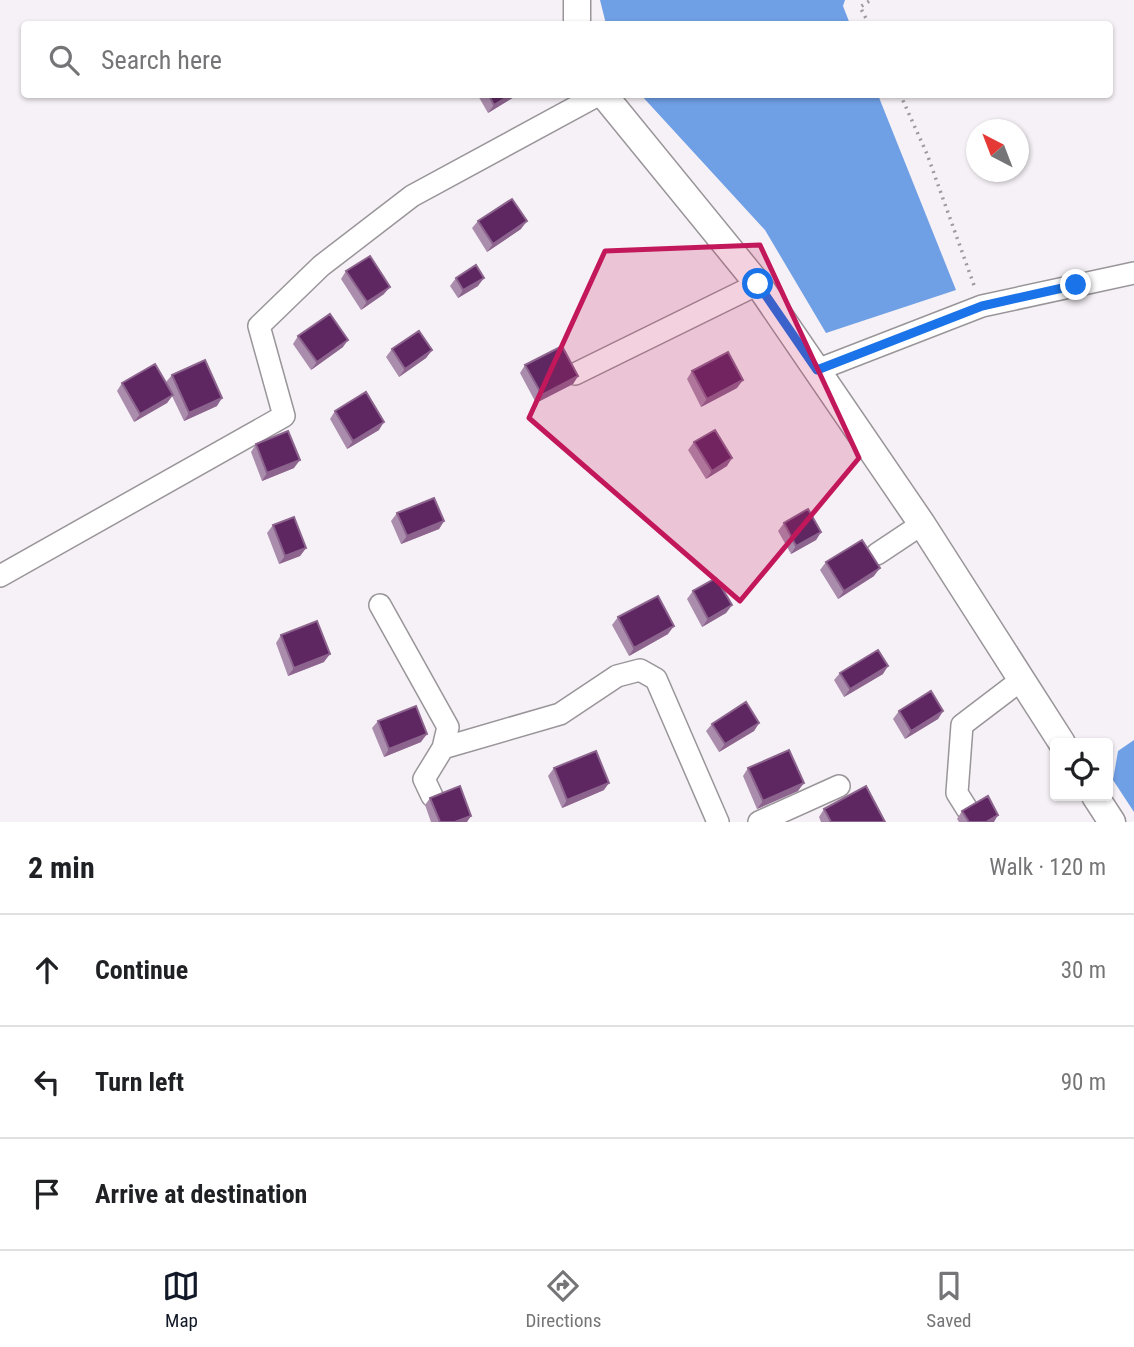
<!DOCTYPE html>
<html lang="en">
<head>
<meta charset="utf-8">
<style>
  body { margin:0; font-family:"Roboto Condensed",sans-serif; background:#f6f6f6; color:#202124 }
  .controls { position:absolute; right:21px; bottom:21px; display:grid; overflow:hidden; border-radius:7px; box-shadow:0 2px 5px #0004 }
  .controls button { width:63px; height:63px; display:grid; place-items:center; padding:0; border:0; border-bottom:2px solid #e0e0e0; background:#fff; color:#202124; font:35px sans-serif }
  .compass { position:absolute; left:966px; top:119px; width:63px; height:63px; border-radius:50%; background:#fff; box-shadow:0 2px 5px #0004; rotate:318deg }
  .stop { position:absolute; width:21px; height:21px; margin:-16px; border:5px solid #1a73e8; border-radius:50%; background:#fff }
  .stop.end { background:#1a73e8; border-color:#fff; box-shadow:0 2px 7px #0008 }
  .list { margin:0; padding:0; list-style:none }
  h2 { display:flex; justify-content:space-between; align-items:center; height:91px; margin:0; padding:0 28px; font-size:30px }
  h2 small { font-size:23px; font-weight:400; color:#757577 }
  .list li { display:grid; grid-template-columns:46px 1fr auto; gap:21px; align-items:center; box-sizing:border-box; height:112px; padding:0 28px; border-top:2px solid #e0e0e0 }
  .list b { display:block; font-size:26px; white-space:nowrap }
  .list em { font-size:23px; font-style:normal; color:#757577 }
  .icon { flex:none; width:38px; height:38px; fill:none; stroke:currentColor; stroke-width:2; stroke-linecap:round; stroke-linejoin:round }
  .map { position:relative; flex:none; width:1134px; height:822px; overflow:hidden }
  .search { position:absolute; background:#fff; box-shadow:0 2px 5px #0004; left:21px; right:21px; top:21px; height:77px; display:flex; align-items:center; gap:18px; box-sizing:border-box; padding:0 24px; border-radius:7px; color:#757577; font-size:26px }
  .sheet { height:427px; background:#fff }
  nav { display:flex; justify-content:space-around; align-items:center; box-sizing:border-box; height:98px; border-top:2px solid #e0e0e0; background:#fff; font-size:19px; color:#757577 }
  nav a { display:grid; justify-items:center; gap:4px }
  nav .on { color:#111827 }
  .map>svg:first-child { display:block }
</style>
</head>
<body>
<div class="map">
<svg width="1134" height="822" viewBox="0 0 1134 822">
  <rect width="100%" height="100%" fill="#f6f1f6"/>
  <path fill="#6f9fe5" d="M600,0H845L843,6L850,24H606Z
    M641,95H878L956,290L826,333L765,230Z
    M1134,740V812L1113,780L1118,751Z"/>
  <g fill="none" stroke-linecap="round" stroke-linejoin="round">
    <g stroke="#999599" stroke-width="24">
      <path id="minor" d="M817,370L982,306L1134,273
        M575,374L758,284
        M877,554L922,524
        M0,576L284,416L259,326L321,266L412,196L600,94
        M380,605L448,727L443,748
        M432,796L424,779L443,748L560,714L617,676L640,670L656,679L718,822
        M967,809L957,793L962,725L1021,680
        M759,822L839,786"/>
    </g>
    <g stroke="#999599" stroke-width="29">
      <path id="tertiary" d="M577,24V0
        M603,94L758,284L922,524L1062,743
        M1095,796L1112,822"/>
    </g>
    <path stroke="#9d999d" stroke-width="3.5" stroke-dasharray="2 5" stroke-linecap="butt" d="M869,24L860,7L871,0
      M900,94L927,154L975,288"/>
    <use href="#minor" stroke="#fff" stroke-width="21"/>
    <use href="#tertiary" stroke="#fff" stroke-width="26"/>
  </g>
  <path fill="#aa8cac" d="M477,94H519L488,113Z
    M478,221L521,229L487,252L472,228Z
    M346,271L384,294L361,310L341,279Z
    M456,278L478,286L458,298L450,286Z
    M298,336L343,347L311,370L293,344Z
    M392,349L432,350L426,358L399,377L386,357Z
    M525,365L578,376L573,384L536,403L520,373Z
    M692,371L737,388L701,407L687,379Z
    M172,375L217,406L184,421L172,396L167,403L134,422L117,391L122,383L169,388L166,382Z
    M335,411L379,430L347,449L330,419Z
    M694,442L727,466L706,479L688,450Z
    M256,444L294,468L262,481L251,452Z
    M397,513L444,521L439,529L401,544L391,521Z
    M784,523L821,532L816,540L791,554L778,531Z
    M273,525L306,548L300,556L279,564L267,533Z
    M826,562L874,576L838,599L820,570Z
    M693,591L732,605L726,613L702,627L687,599Z
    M618,617L668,634L629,656L612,625Z
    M281,635L324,662L288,676L276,643Z
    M840,673L883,674L844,697L834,680Z
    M899,711H943L938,719L905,739L893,719Z
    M378,721L421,742L384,757L372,728Z
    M759,723L754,731L719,752L706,731L712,724Z
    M554,768L604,790L562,808L548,776Z
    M748,768L798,791L757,809L743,776Z
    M430,798L467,822H431L425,805Z
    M824,809L885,822H821L819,817Z
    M962,811L994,822H959L957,819Z"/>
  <path fill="#8c648e" d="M512,94H519L488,113L494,105Z
    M527,221L521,229L487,252L493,244Z
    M484,278L478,286L458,298L463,290Z
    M390,287L384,294L361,310L367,302Z
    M348,340L343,347L311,370L317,362Z
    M432,350L426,358L399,377L405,369Z
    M578,376L573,384L536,403L542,395Z
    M743,380L737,388L701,407L707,399Z
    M173,395L167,403L134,422L140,414Z
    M222,398L217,406L184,421L189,413Z
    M384,422L379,430L347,449L353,441Z
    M732,458L727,466L706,479L712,471Z
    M300,460L294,468L262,481L267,473Z
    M444,521L439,529L401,544L407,536Z
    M821,532L816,540L791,554L796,546Z
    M306,548L300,556L279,564L285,556Z
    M880,568L874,576L838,599L844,591Z
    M732,605L726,613L702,627L708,619Z
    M674,626L668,634L629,656L634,648Z
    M330,654L324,662L288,676L294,668Z
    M888,666L883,674L844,697L850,689Z
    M943,711L938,719L905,739L911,731Z
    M759,723L754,731L719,752L725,744Z
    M427,734L421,742L384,757L389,749Z
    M609,783L604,790L562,808L567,800Z
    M804,783L798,791L757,809L763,801Z
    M998,815L994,822H986Z
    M471,816L467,822H455Z"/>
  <path fill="#5e2762" stroke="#8c648e" stroke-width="2" d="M488,94H512L494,105Z
    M512,199L527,221L493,244L478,221Z
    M370,256L390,287L367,302L346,271Z
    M476,265L484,278L463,290L456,278Z
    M330,314L348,340L317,362L298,336Z
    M419,331L432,350L405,369L392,349Z
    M562,346L578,376L542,395L525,365Z
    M728,352L743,380L707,399L692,371Z
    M205,360L222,398L189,413L172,375Z
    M155,364L173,395L140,414L122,383Z
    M366,392L384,422L353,441L335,411Z
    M715,430L732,458L712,471L694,442Z
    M288,431L300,460L267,473L256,444Z
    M434,498L444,521L407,536L397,513Z
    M808,509L821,532L796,546L784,523Z
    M294,517L306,548L285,556L273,525Z
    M862,540L880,568L844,591L826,562Z
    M716,578L732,605L708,619L693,591Z
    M658,596L674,626L634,648L618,617Z
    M317,621L330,654L294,668L281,635Z
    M878,650L888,666L850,689L840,673Z
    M931,691L943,711L911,731L899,711Z
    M746,702L759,723L725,744L712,724Z
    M416,706L427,734L389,749L378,721Z
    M789,750L804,783L763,801L748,768Z
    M596,751L609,783L567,800L554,768Z
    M460,786L471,816L455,822H440L430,798Z
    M866,786L885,822H831L824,809Z
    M988,796L998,815L986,822H969L962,811Z"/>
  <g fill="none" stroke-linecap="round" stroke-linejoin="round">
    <path stroke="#1a73e8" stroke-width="9" d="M758,284L817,370L982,306L1076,285"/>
  </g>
  <path fill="#c2185b" fill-opacity="0.2" stroke="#c2185b" stroke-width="5" stroke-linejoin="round" d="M760,245L859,458L740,601L529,418L605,251Z"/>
</svg>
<div class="controls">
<button><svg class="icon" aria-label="locate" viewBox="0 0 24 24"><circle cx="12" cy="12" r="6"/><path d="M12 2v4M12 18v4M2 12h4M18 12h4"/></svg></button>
</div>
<svg class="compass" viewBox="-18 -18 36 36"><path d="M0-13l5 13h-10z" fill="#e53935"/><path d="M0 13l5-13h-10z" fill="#757577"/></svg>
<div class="stop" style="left:758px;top:284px"></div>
<div class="stop end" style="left:1076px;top:285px"></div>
<div class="search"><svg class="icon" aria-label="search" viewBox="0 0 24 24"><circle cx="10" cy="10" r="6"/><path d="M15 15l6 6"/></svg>Search here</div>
</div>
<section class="sheet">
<h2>2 min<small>Walk · 120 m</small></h2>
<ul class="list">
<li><svg class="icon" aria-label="ahead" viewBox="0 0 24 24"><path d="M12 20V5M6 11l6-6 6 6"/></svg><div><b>Continue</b></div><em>30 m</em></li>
<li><svg class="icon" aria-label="left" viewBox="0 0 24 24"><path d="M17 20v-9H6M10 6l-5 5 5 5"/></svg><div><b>Turn left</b></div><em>90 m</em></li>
<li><svg class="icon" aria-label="arrive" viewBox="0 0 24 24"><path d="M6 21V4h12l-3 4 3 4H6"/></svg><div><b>Arrive at destination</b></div></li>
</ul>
</section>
<nav>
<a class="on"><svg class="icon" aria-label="map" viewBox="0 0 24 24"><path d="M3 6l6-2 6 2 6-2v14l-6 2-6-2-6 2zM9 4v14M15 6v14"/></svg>Map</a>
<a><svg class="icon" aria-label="directions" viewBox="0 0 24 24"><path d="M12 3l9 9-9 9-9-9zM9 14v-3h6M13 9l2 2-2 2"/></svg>Directions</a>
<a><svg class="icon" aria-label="saved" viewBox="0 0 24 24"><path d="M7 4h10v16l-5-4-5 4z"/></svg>Saved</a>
</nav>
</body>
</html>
